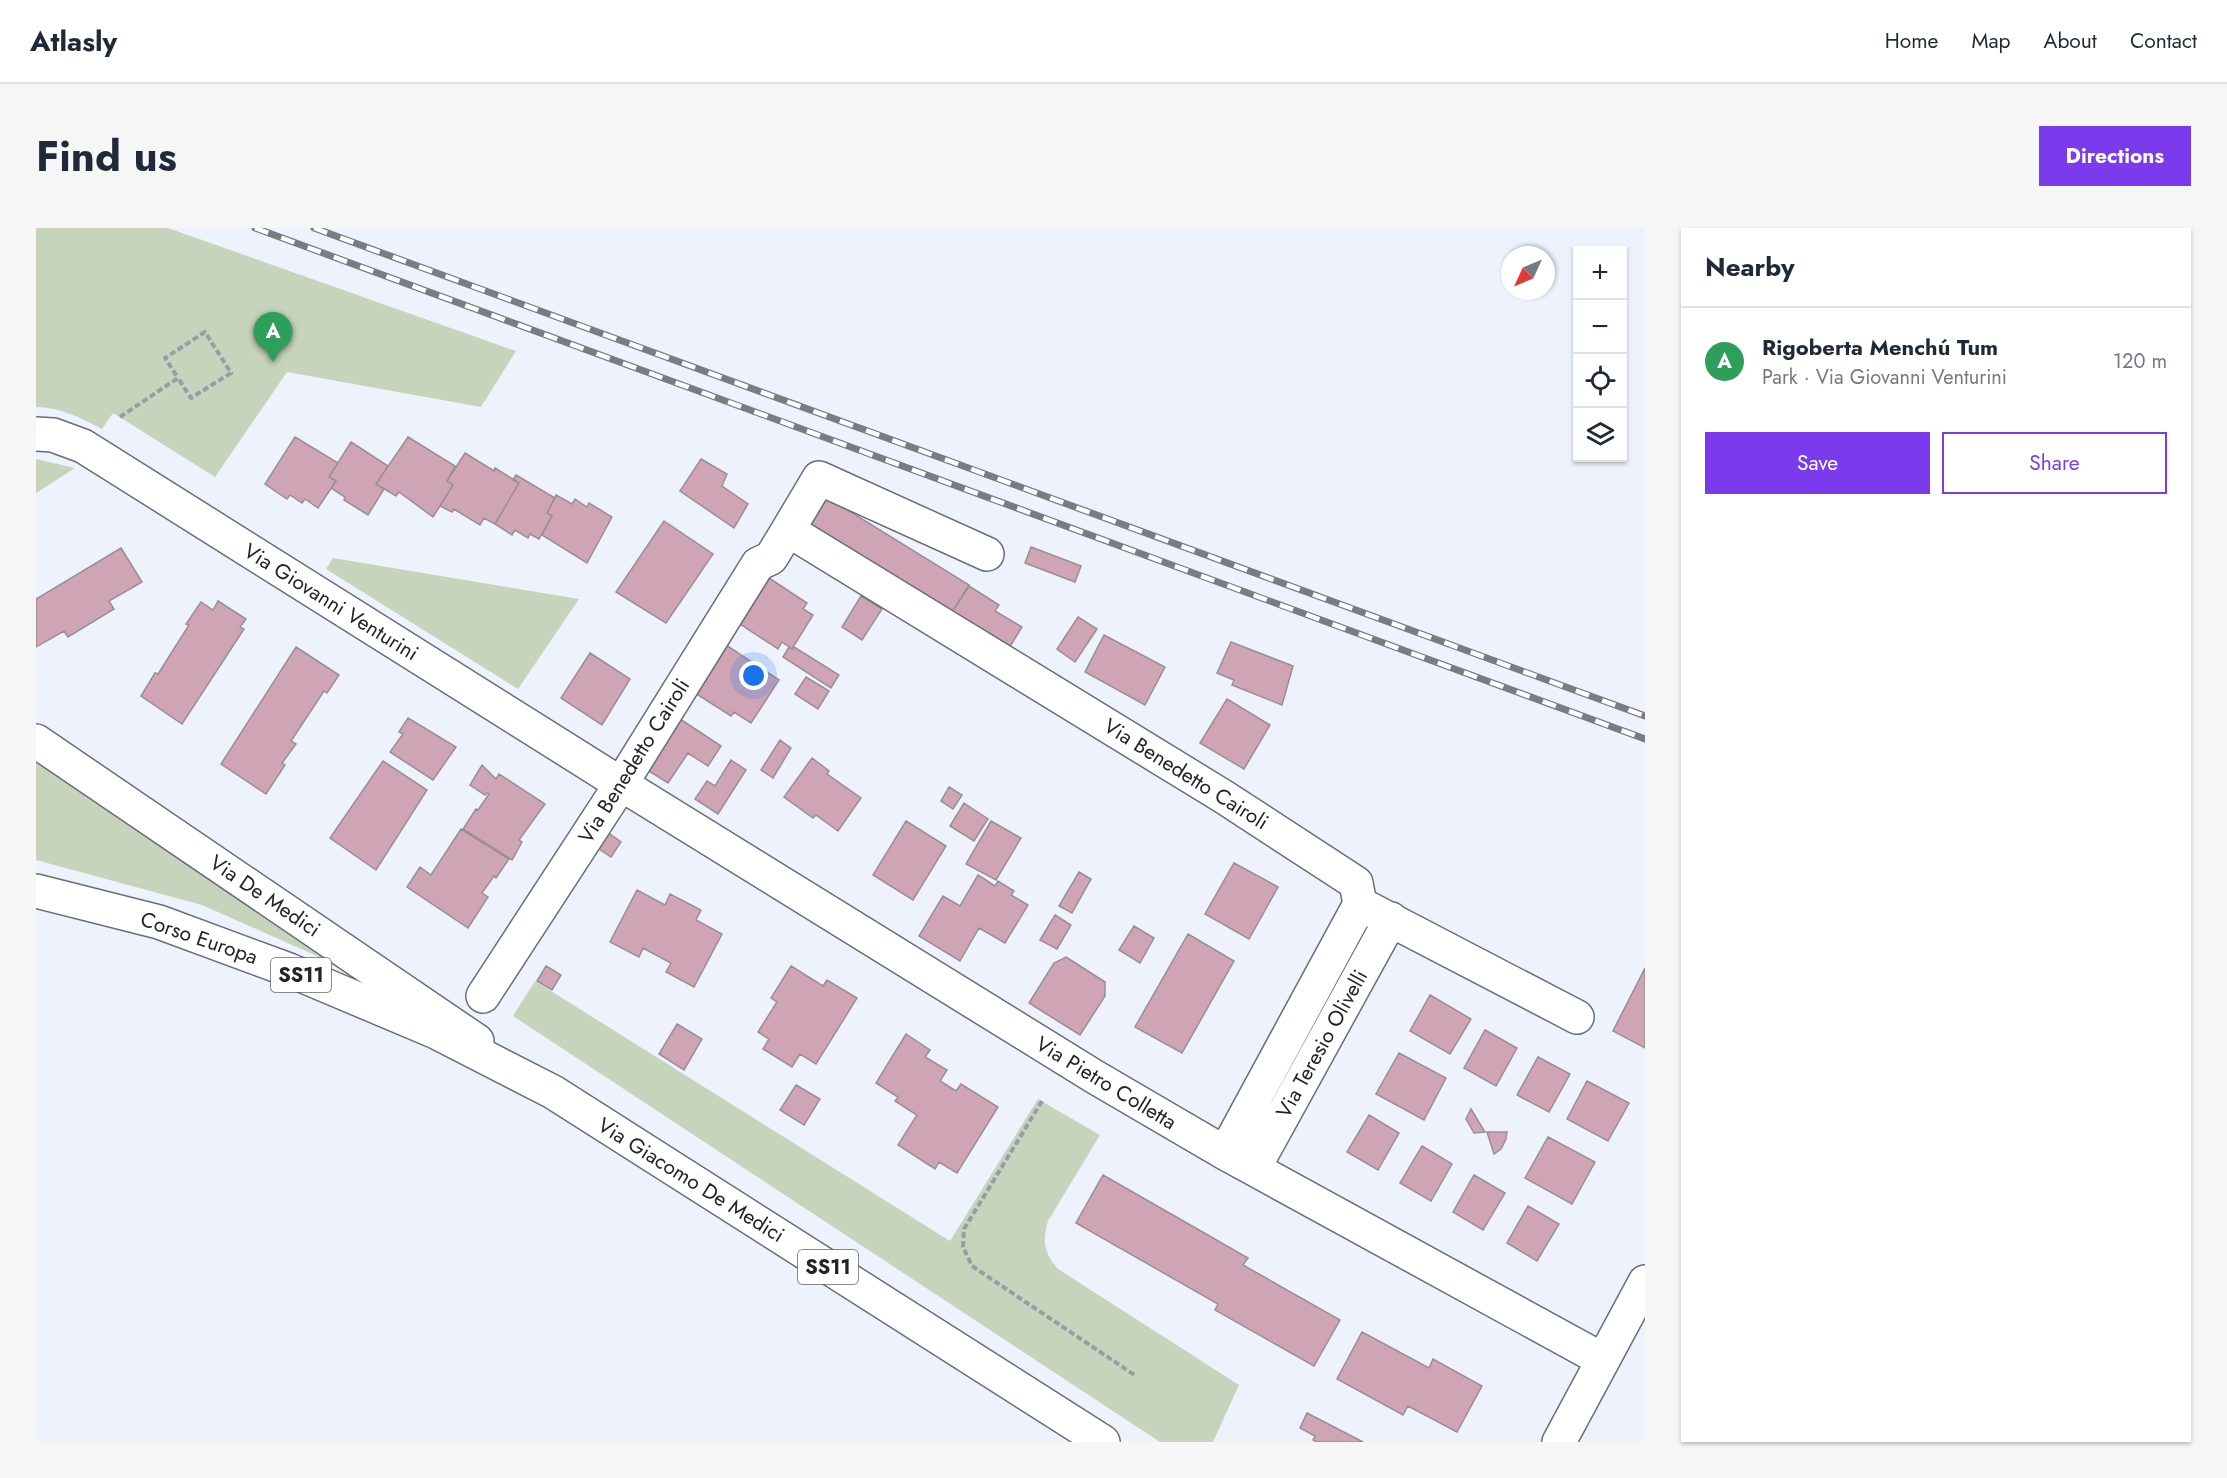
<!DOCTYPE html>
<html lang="en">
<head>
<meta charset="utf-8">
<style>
  body { margin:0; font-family:Jost,sans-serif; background:#f6f6f7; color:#1f2937 }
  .controls { position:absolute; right:18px; top:18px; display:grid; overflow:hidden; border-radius:0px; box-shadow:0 2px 4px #0004 }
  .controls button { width:54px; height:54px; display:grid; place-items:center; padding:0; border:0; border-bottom:2px solid #e0e1e3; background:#fff; color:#1f2937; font:30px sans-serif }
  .compass { position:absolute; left:1465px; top:18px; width:54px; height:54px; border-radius:50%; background:#fff; box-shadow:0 2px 4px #0004; rotate:226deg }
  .you { position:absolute; left:718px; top:448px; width:21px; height:21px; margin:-15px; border:4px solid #fff; border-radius:50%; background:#1a73e8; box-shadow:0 0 0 9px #1a73e833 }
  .badge { display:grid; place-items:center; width:39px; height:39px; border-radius:50%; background:#7c3aed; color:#fff; font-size:20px; font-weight:700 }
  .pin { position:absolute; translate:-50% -50px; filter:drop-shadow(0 2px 3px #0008) }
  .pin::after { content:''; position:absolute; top:32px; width:21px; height:18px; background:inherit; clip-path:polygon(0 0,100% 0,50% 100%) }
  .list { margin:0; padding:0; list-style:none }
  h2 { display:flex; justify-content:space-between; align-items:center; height:78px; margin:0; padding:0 24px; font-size:26px }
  h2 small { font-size:20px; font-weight:400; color:#747a83 }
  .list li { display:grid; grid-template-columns:39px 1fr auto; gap:18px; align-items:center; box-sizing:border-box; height:108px; padding:0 24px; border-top:2px solid #e0e1e3 }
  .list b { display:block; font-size:22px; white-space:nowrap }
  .list p { margin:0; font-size:20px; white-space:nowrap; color:#747a83 }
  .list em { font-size:20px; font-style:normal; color:#747a83 }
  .actions { display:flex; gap:12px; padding:18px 24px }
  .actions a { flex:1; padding:14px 0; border:2px solid #7c3aed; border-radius:0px; text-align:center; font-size:21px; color:#7c3aed }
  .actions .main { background:#7c3aed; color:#fff }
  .icon { flex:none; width:33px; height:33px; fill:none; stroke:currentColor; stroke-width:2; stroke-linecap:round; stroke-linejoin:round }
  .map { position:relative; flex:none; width:1609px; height:1214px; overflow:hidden; border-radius:0px }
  header { display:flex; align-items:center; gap:36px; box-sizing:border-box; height:84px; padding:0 30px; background:#fff; border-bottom:2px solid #e0e1e3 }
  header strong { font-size:28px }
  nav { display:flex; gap:33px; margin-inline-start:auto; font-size:21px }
  .intro { display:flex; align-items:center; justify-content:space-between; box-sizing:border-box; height:144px; padding:0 36px }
  h1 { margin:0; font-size:42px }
  .button { padding:15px 27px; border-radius:0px; background:#7c3aed; color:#fff; font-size:21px; font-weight:700 }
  main { display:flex; gap:36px; padding:0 36px }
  aside { flex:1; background:#fff; border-radius:0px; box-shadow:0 2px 4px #0004 }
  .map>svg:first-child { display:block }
</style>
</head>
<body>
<header>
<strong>Atlasly</strong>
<nav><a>Home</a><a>Map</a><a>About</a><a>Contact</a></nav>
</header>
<div class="intro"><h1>Find us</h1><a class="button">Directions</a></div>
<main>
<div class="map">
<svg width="1609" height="1214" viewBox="0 0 1609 1214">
  <rect width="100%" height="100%" fill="#eef2fd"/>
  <path fill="#c6d4bb" d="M0,0H132L480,123L445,179L251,144L179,249L77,185L66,201C45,190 24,179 0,179Z
    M0,231L39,240L0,265Z
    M297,330L543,371L482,461L290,341Z
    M0,521L337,753L166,677L0,632Z
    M499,753L914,1013L1002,871L1064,907L1012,993C1006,1014 1008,1025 1022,1041L1203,1157L1177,1214H1124L477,788Z"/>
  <path fill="#cfa5b6" stroke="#9a8e92" stroke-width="1.5" d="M259,209L302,235L293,249L300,253L282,280L269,271L266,275L254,267L251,271L229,256Z
    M372,209L419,238L411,253L417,257L397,289L363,264L360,268L340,256Z
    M315,214L352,238L340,256L348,261L332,287L308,272L309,269L295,260L300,253L293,249Z
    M429,225L458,243L459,240L483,255L459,296L448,290L444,297L418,281L416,284L404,278L417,257L411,253Z
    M665,231L691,246L686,258L712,276L698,300L644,263Z
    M480,247L519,270L511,285L516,288L503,311L494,306L492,310L479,302L476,307L459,296L483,255L477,252Z
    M784,265L933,357L913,389L764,298Z
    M520,267L536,276L539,271L551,279L553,275L576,289L551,335L506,307L516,288L511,285Z
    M628,293L677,326L630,395L580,364Z
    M995,319L1045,338L1039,354L989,335Z
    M85,320L106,354L73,373L78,381L32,409L28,403L0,419V371Z
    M733,350L771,375L767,381L777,387L756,421L746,414L742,421L704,396Z
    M933,358L963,377L959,383L986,399L970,425L913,389Z
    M825,368L846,381L826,412L806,399Z
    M182,373L210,391L204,399L208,401L146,496L105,468L119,445L122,446L153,397L150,396L165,374L177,382Z
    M1042,389L1061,401L1039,434L1021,421Z
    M1068,407L1129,439L1109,477L1049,444Z
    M1195,414L1257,438L1246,477L1196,457L1198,452L1181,445Z
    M690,417L743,452L715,495L698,484L695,488L659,465Z
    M260,419L303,447L291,465L288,463L255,513L260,516L246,535L249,537L230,566L185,536Z
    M753,419L756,421L758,419L803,447L795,460L747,429Z
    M554,425L594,451L566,497L525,470Z
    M770,449L793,463L782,481L759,466Z
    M1191,471L1234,497L1208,541L1164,515Z
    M641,489L685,518L672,538L652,525L632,555L608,540Z
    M372,490L420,519L397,552L354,524L367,506L363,504Z
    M744,512L755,520L737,550L725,542Z
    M776,530L793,543L791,546L825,570L802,603L780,587L777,590L748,569Z
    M695,532L710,542L682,586L659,571L671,553L679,558Z
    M347,533L391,562L340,642L294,610Z
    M446,537L460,551L463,546L509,576L483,612L486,614L476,632L427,601L440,581L442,582L453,566L451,565L449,567L434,557Z
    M913,559L926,567L917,581L905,573Z
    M928,575L952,591L938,613L914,598Z
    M870,593L910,618L877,672L837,647Z
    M955,593L985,610L960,652L930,636Z
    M425,601L473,631L460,650L458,648L446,665L452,669L432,700L371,659L384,639L395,647Z
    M570,603L585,614L575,629L560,619Z
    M1198,635L1242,659L1213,711L1169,686Z
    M1043,644L1055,651L1036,685L1023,678Z
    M942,647L959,658L962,653L978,663L975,667L992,677L969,715L943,700L924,733L883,708L907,668L924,678Z
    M601,662L629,677L634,666L665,682L660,692L686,706L658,759L630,744L635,735L607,720L603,729L574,714Z
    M1019,687L1035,697L1021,721L1004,712Z
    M1098,698L1118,710L1104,735L1083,722Z
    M1152,706L1198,733L1146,825L1099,799Z
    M1030,729L1069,754V768L1044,807L993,775L1018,735Z
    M510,738L525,747L516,762L501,753Z
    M755,738L787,758L791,752L821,770L780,836L764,826L756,839L727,821L733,811L722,804L741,774L735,770Z
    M1609,740V820L1577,803Z
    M1394,767L1435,791L1414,826L1374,803Z
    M641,796L666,811L648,842L623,826Z
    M1449,802L1481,820L1460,858L1428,840Z
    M870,806L894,822L889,829L911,842L904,853L920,863L925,856L962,879L921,945L903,934L899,941L862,917L881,887L859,873L862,869L840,855Z
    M1363,825L1410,850L1388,892L1340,866Z
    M1502,829L1534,846L1513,884L1481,867Z
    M1551,853L1593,875L1572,913L1531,891Z
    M760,857L784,871L768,897L744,882Z
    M1435,881L1449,904L1438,905L1430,891Z
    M1333,887L1363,905L1342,942L1311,924Z
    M1451,904H1471L1470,911L1465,921L1458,926Z
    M1512,909L1559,934L1536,976L1489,950Z
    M1386,918L1416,936L1395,973L1364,955Z
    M1067,947L1212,1030L1207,1037L1304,1092L1278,1138L1179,1082L1182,1076L1040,995Z
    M1438,947L1469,965L1447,1002L1417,984Z
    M1492,978L1523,996L1501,1033L1471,1015Z
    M1326,1104L1393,1140L1397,1131L1446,1158L1421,1204L1372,1178L1367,1187L1301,1151Z
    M1271,1185L1327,1214H1281L1277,1212L1279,1208L1264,1200Z"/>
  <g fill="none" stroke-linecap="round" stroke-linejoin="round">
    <g stroke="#696d76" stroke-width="36">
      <path id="minor" d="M0,206L17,207L47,218L585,556L1059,849L1189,925L1567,1132
        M752,302L783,250L951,326
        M0,513L441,813
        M447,768L585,556L722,336L735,330L752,302L1188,569L1320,655L1324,676L1541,789
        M1189,925L1324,676
        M1218,940L1355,691
        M1523,1214L1609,1054"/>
    </g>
    <g stroke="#696d76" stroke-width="36">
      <path id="major" d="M0,663L123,694L253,742L400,804L517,864L1067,1214"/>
    </g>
    <path stroke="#989ca4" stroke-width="4" stroke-dasharray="6 3" stroke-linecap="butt" d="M84,189L142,150L155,170L195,145L169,104L129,130L142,150
      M1006,873L928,1001L927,1019L936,1038L1100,1148"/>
    <use href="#minor" stroke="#fff" stroke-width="33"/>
    <use href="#major" stroke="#fff" stroke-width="33"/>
    <g stroke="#797c83" stroke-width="7">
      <path id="rail" d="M219,0L1609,511
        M278,0L1609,488"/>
    </g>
    <use href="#rail" stroke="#fff" stroke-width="4.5" stroke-dasharray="14" stroke-linecap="butt"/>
  </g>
  <g text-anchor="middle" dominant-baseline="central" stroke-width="4.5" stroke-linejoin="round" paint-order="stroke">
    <g fill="#fff" stroke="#646668" stroke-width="1.5">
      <rect x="235" y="730" width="60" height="34" rx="4.5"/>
      <rect x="762" y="1022" width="60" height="34" rx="4.5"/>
    </g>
    <g font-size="20" font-weight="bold" fill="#222428">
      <text x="265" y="747">SS11</text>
      <text x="792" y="1039">SS11</text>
    </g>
    <g font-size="21" fill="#222428" stroke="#fff">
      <text transform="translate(295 374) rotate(32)">Via Giovanni Venturini</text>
      <text transform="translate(598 533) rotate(-58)">Via Benedetto Cairoli</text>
      <text transform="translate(1150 546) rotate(32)">Via Benedetto Cairoli</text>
      <text transform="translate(229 668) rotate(34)">Via De Medici</text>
      <text transform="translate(163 710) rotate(19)">Corso Europa</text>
      <text transform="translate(1286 816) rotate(-61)">Via Teresio Olivelli</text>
      <text transform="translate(1070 855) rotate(31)">Via Pietro Colletta</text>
      <text transform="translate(655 952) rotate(32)">Via Giacomo De Medici</text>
    </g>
  </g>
</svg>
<div class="controls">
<button>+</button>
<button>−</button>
<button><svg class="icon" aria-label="locate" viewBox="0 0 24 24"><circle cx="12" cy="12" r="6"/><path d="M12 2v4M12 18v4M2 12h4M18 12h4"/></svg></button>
<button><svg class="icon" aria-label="layers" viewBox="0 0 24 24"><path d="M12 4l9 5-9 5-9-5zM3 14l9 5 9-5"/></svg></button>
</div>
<svg class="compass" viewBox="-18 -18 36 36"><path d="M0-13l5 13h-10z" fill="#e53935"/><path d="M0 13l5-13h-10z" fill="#747a83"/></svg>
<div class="you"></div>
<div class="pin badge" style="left:237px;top:134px;background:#2e9e5b">A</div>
</div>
<aside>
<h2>Nearby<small></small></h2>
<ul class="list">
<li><span class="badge" style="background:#2e9e5b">A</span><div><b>Rigoberta Menchú Tum</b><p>Park · Via Giovanni Venturini</p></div><em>120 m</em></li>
</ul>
<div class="actions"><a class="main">Save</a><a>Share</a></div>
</aside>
</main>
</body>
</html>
